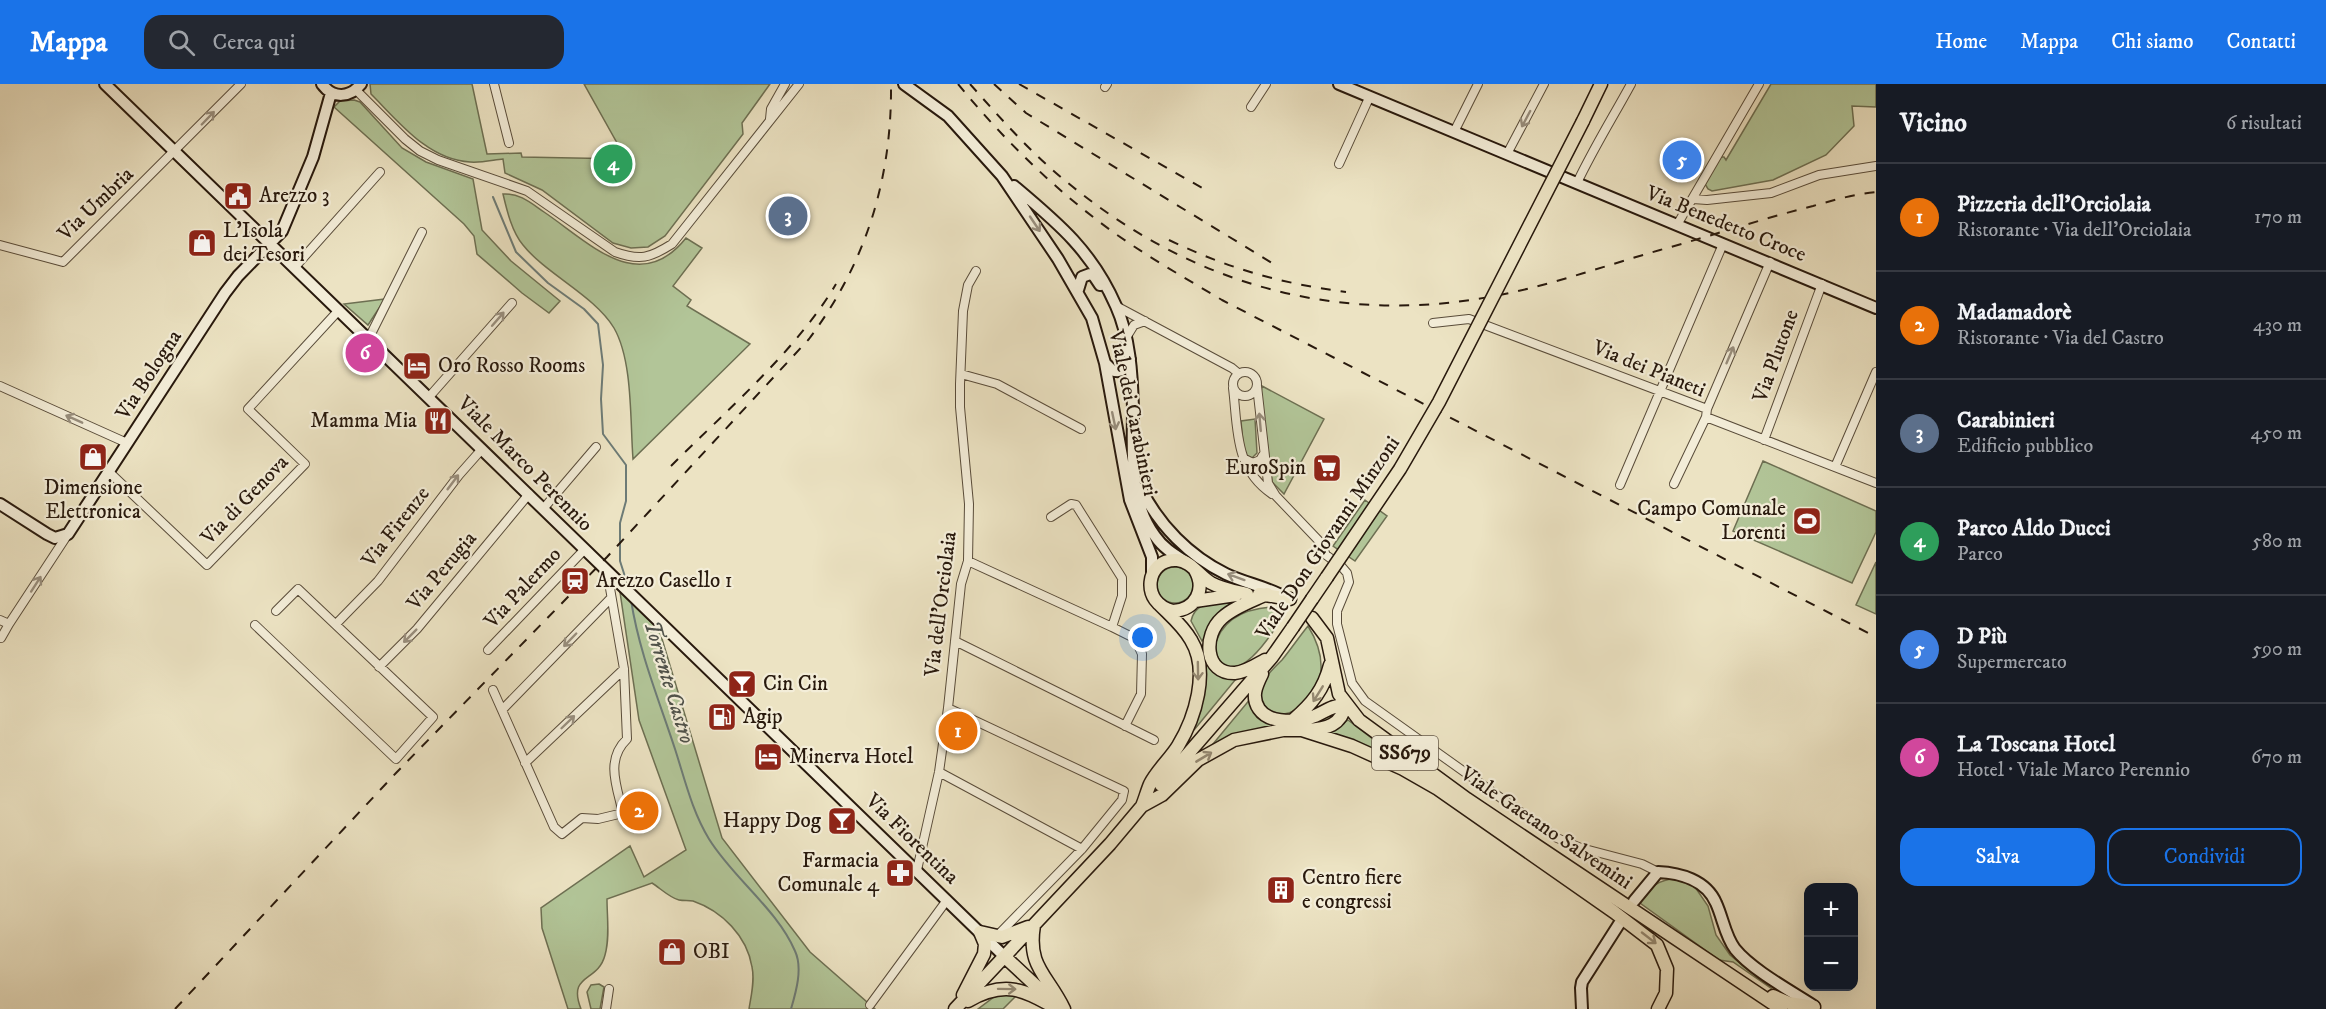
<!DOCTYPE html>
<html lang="it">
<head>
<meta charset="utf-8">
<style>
  body { margin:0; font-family:"IM FELL DW Pica",serif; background:#242831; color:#f1f3f6 }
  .controls { position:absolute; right:18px; bottom:18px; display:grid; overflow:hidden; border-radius:12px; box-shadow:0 6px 24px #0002 }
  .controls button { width:54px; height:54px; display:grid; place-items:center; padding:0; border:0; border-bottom:2px solid #363941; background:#171b24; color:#f1f3f6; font:30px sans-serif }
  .you { position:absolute; left:1143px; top:554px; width:21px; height:21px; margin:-15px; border:4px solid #fff; border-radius:50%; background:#1a73e8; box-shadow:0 0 0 9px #1a73e833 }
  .badge { display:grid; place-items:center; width:39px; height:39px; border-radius:50%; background:#1a73e8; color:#fff; font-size:20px; font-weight:700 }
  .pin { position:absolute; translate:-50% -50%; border:3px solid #fff; box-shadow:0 2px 6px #0006 }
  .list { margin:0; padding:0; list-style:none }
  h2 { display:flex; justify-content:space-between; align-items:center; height:78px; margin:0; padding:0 24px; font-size:26px }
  h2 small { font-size:20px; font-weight:400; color:#9ea1a6 }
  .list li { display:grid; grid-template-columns:39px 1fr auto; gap:18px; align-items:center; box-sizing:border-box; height:108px; padding:0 24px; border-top:2px solid #363941 }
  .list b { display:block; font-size:22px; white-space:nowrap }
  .list p { margin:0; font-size:20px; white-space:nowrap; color:#9ea1a6 }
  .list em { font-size:20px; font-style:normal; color:#9ea1a6 }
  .actions { display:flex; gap:12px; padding:18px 24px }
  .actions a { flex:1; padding:14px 0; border:2px solid #1a73e8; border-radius:18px; text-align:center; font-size:21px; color:#1a73e8 }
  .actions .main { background:#1a73e8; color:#fff }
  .icon { flex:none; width:33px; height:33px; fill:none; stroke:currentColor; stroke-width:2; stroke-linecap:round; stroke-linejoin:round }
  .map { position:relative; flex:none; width:1876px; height:925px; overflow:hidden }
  header { display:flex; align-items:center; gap:36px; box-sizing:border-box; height:84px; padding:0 30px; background:#1a73e8; color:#fff }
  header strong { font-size:28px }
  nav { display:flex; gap:33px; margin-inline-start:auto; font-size:21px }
  .search { width:420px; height:54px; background:#242831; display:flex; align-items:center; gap:15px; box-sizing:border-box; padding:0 21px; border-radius:18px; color:#9ea1a6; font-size:22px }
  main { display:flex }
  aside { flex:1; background:#171b24 }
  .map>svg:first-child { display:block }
</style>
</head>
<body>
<header>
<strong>Mappa</strong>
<div class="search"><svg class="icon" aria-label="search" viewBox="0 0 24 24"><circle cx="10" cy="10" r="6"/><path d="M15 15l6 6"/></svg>Cerca qui</div>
<nav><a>Home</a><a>Mappa</a><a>Chi siamo</a><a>Contatti</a></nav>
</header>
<main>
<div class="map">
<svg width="1876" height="925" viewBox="0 0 1876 925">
  <rect width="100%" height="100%" fill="#ece3c3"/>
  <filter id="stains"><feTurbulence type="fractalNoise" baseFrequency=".00333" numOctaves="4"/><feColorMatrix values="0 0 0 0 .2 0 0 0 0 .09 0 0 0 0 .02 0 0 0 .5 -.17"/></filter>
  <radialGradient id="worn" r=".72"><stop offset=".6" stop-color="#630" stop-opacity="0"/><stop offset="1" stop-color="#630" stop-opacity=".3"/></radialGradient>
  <path fill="#b2c598" stroke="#6d6f52" stroke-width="1.5" d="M370,0H472L487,70L521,69L522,73L626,75L584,0H770L742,39L743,50L665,152L648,163L631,164L613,159L542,106L505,89L503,75C493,76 481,79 470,78C428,76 398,37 371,10Z
    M1771,0H1876V23L1852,22L1854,42L1826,71L1773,96L1712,107L1708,105L1705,100L1720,73H1724L1726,76Z
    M354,16L360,18L402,64L426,78L473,95L482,146L511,177L560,217L549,229L522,209L477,170L474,152L464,140L334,23L340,17Z
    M503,110C520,109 531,119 544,128C590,159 639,213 686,154L702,164L673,202L691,216L687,222L750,260L633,375C630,337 633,277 614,244C595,212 546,190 523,161C512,148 507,127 503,110Z
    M385,215L368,241L344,220Z
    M1262,302L1324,335L1284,410L1272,398L1261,308Z
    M1255,335L1257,369L1252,374L1244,371L1241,337Z
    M1763,377L1876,427V448L1852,499L1733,447Z
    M1365,416L1387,432L1355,477L1333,462Z
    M1876,478V530L1856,521Z
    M1157 501a18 18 0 1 1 36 0a18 18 0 1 1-36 0Z
    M620,508L659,545L722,754L810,868L875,925H749C751,912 755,897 752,883C747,852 722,827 693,817C689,816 684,817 679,816C670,814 660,804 652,799L607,815C607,833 610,854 605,871C598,899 567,889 581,925H568L542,844L541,824L630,762L644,793L686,766L639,636Z
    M1225,518L1235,521L1202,557L1191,537C1195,519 1209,520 1225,518Z
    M1271,523L1286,526C1275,547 1231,617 1214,564C1221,536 1244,525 1271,523Z
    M1308,542C1355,618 1260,656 1261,611C1261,606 1262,601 1264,597C1268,589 1276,582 1282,576C1291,565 1299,553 1308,542Z
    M1204,576L1218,590L1236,595L1194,646C1203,622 1207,602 1204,576Z
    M1251,614L1262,634L1340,627L1327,639L1208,666Z
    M1348,636L1408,682L1327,651Z
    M1677,794L1695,803L1708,822L1716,851L1730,871L1772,905L1733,878L1719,876L1640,819C1649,802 1659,796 1677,794Z
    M599,900L604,903L600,925H591L587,908L591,901Z
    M1005,910H1018L1003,925H978L994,913Z"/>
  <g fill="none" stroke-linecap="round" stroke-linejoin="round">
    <path stroke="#6d7b76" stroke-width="2" d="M493,113L516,168L548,199L584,225L598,240L603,281L601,315L603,350L626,381V417L620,439V477L628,502
      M631,516C639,568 659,616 675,665C685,696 692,727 709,755C733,794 777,825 795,867C803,884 796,908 791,925"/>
    <g stroke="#594c3a" stroke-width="10">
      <path id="street" d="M494,0L509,59
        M1105,3L1107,0
        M356,6L405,55L420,67L438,76L527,107L615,168C640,177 650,174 672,160L799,0
        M1251,23L1266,0
        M770,35L771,25L785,0
        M1454,48L1478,0
        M1507,70L1544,0
        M1339,80L1369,14
        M1577,99C1593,65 1613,33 1631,0
        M1693,115L1707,116L1771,109L1819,91L1876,82
        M1677,141L1759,0
        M0,161L63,178L241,0
        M295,183L380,88
        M1116,222L1232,284L1238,289
        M1433,239L1469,235L1707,325L1706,333L1876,399
        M369,254L422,148
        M1126,254L1134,241L1145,237
        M1233 300a12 12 0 1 1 24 0a12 12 0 1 1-24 0Z
        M961,290L997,300L1081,345
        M0,302L127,359
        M1257,302L1268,399L1276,412L1319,457L1326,471L1341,482L1347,489L1349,498L1337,527V540L1352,599L1365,617L1557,754L1581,764L1642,780L1658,788
        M1233,304C1238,345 1234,384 1272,410
        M429,313L512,219
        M1707,325L1770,178
        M1764,356L1822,200
        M1243,374L1253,379L1260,376L1263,371
        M1835,383L1876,288
        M108,387L207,481L305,380L248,325L339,226
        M1674,400L1706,333
        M1620,401L1723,160
        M543,425L596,363
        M1051,433L1071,420L1076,421L1122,494V512L1112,543
        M968,477L1112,543L1132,553L1137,559L1142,570L1141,610L1125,642
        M0,536L9,540L68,450
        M336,540L378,497L459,391L482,365
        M255,541L396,675L433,633L298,505L276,527
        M1,554L9,540
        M955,557L1154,656
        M488,566L584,466
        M379,583L417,545L529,410
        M493,606L554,743L562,750L582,734L598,735L623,729C617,703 605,676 627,655L624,585L607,487
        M948,624L1124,707L1122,716L1082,765L997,852
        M502,626L611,514
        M525,679L624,585
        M939,688L1082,765
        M917,786L939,688L948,624L961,500L968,477L969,420L960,323V300L963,227L968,201L976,187
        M870,921L947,816
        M606,925L609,905"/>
    </g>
    <g stroke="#28190d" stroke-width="14">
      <path id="secondary" d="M105,0L1005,873
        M322,0C333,15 350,14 361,0
        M904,0L948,32L1002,92L1058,175L1092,234L1105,279L1130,416L1152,473V490
        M1339,0L1876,224
        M1014,102C1058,139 1092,167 1116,222C1130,253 1132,290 1133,324C1133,367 1128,416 1155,452C1163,464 1175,471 1186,478
        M1078,206L1082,193L1090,190L1094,192L1100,201
        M1105,279L1112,286C1122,290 1127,283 1130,275
        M1141,405C1159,441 1189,472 1226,490C1243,498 1262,502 1279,510
        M0,420L47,450L55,454L68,450L225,209L238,192L282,147L313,73L331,9
        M1634,817L1658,788C1680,789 1706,796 1716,819C1723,834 1725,852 1735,865C1752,886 1791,907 1814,922
        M1582,925L1581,904L1582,898L1619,840"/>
    </g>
    <g stroke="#28190d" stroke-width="15">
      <path id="primary" d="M1583,37L1601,0
        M1195,486C1206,505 1196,526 1173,527C1140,520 1145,474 1177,476C1191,477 1199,492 1211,499C1222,505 1234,507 1247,510
        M1259,510L1290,515
        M1312,515L1327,493
        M1195,517L1236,511
        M1312,534L1327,554L1339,610L1359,636L1467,715L1781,925
        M1265,576C1256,581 1246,588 1235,589C1204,590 1203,551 1222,534C1234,523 1252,517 1267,510
        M1262,590C1256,602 1251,613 1259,625C1270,641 1300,638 1315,632C1326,627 1333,621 1345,621
        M1293,636C1312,620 1324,605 1330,581
        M1308,646C1326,645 1342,641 1345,621
        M1161,701L1272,573L1293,543
        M1142,722L1162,711L1198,676L1234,656L1283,646H1302L1352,662L1403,685L1438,705L1614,828L1657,861L1667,885L1666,909L1658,925
        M1142,722C1145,715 1147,707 1150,700C1157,686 1170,675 1178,662C1195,634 1210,587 1191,556C1183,542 1171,532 1160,521
        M1034,841C1027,883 1047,890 1064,925
        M980,848L1002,853L1028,843
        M1005,873L1050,915
        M963,911L984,870L985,860L980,848
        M1773,912L1789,919L1814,923
        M968,917C1004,896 1024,905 1057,925
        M955,925L1110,760L1147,716"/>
    </g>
    <use href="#street" stroke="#f3edd8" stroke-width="8"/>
    <use href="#secondary" stroke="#f3edd8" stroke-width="10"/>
    <use href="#primary" stroke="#ece3c3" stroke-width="12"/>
    <path stroke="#28190d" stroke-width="2" stroke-dasharray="10 10" stroke-linecap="butt" d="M958,0C1003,55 1055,106 1113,148C1148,173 1185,194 1222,216L1876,553
      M970,0C1001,35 1032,70 1068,99C1186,196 1326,239 1477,215C1538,206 1600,183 1660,166C1711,152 1761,135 1813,122C1834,116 1855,110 1876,108
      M994,0L1026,29L1277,182
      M1019,0L1204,105
      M1169,156C1230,185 1279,199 1346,208
      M671,382C726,327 797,266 836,200
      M175,925L396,689L607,473L809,255C866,179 892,95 891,0"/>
    <g stroke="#28190d" stroke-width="15" stroke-linecap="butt">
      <path id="primary-bridge" d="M1327,493L1400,385L1439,318L1583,37
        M1293,543L1312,515"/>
    </g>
    <use href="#primary-bridge" stroke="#ece3c3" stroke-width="12"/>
  </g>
  <defs><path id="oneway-shaft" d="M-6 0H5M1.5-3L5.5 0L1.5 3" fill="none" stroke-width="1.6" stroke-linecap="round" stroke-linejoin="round" transform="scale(1.5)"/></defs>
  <g stroke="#988e7d">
    <use href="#oneway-shaft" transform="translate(208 34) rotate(-46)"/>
    <use href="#oneway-shaft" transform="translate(1526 35) rotate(118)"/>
    <use href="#oneway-shaft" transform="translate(1035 140) rotate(56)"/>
    <use href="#oneway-shaft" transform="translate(498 235) rotate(-49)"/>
    <use href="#oneway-shaft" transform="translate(1730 271) rotate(-67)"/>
    <use href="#oneway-shaft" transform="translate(74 335) rotate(-156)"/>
    <use href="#oneway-shaft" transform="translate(1114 337) rotate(78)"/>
    <use href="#oneway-shaft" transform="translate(1260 338) rotate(-95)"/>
    <use href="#oneway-shaft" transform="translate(453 398) rotate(-53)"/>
    <use href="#oneway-shaft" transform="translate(1236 493) rotate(-160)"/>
    <use href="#oneway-shaft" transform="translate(36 500) rotate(-57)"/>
    <use href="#oneway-shaft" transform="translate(410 552) rotate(135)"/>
    <use href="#oneway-shaft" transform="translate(570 556) rotate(134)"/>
    <use href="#oneway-shaft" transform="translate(568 638) rotate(-44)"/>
  </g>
  <g stroke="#948871">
    <use href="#oneway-shaft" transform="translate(1198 587) rotate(89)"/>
    <use href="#oneway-shaft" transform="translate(1318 610) rotate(122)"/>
    <use href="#oneway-shaft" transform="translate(1204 673) rotate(-31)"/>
    <use href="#oneway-shaft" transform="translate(1649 854) rotate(38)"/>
    <use href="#oneway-shaft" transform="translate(1007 905) rotate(1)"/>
  </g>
  <defs>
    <g id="civic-square" transform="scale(1.5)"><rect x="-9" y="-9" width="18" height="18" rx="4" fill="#8f2418" stroke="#f3edd8"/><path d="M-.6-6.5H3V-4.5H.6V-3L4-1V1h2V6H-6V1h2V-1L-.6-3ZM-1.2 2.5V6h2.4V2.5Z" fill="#fff"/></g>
    <g id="shop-square" transform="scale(1.5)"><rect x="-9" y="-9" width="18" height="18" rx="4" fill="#8f2418" stroke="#f3edd8"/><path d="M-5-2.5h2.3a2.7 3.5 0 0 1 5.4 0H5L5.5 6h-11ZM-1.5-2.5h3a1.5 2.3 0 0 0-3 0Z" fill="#fff"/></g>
    <g id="hotel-square" transform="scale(1.5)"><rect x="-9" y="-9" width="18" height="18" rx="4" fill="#8f2418" stroke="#f3edd8"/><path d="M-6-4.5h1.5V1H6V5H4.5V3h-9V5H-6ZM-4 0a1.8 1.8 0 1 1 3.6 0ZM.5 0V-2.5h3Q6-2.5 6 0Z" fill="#fff"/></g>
    <g id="restaurant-square" transform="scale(1.5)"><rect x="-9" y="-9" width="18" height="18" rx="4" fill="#8f2418" stroke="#f3edd8"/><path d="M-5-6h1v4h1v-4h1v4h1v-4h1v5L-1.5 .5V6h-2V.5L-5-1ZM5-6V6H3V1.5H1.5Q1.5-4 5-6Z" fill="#fff"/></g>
    <g id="supermarket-square" transform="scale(1.5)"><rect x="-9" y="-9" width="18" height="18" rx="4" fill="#8f2418" stroke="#f3edd8"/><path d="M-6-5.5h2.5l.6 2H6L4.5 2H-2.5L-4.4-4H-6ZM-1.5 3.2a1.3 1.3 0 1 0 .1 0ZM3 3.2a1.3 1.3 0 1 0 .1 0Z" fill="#fff"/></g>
    <g id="stadium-square" transform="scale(1.5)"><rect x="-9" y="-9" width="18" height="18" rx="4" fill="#8f2418" stroke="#f3edd8"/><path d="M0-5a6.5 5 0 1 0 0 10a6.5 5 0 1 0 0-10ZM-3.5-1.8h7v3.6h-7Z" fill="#fff"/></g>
    <g id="station-square" transform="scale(1.5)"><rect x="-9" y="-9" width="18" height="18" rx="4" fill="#8f2418" stroke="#f3edd8"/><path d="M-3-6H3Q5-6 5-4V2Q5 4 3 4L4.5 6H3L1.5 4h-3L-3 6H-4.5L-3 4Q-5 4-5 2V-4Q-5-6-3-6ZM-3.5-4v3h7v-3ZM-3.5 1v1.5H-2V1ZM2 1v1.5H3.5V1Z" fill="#fff"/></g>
    <g id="bar-square" transform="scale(1.5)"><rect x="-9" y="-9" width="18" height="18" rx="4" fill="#8f2418" stroke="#f3edd8"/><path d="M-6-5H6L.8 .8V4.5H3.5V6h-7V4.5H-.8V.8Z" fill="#fff"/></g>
    <g id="fuel-square" transform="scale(1.5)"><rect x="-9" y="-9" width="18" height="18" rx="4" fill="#8f2418" stroke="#f3edd8"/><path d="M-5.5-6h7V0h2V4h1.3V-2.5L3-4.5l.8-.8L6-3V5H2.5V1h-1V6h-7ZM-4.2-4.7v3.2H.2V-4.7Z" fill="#fff"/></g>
    <g id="pharmacy-square" transform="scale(1.5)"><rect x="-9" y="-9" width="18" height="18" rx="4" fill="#8f2418" stroke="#f3edd8"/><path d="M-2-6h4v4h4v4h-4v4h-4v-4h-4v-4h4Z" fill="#fff"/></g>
    <g id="building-square" transform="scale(1.5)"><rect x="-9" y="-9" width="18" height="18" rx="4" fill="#8f2418" stroke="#f3edd8"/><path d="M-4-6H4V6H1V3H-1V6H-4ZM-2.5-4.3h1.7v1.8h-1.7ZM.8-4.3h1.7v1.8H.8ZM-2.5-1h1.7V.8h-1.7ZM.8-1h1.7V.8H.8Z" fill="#fff"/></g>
  </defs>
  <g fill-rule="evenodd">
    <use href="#civic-square" x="238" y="112"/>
    <use href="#shop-square" x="202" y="159"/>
    <use href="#hotel-square" x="417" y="282"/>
    <use href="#restaurant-square" x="438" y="337"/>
    <use href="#shop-square" x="93" y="373"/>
    <use href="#supermarket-square" x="1327" y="384"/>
    <use href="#stadium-square" x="1807" y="437"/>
    <use href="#station-square" x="575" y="497"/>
    <use href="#bar-square" x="742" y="600"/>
    <use href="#fuel-square" x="722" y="633"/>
    <use href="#hotel-square" x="768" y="673"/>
    <use href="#bar-square" x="842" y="737"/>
    <use href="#pharmacy-square" x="900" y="789"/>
    <use href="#building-square" x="1281" y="806"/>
    <use href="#shop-square" x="672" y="868"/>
  </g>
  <g text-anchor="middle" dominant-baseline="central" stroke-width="4.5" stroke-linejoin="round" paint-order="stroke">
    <rect fill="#f3edd8" stroke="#65594a" stroke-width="1.5" x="1372" y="652" width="66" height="34" rx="4.5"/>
    <g font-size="20" font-weight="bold" fill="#28190d">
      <text x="1405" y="669">SS679</text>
    </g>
    <g font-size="21" fill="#28190d" stroke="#f3edd8" text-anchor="start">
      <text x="259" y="112">Arezzo 3</text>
      <text x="223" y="147">L'Isola<tspan x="223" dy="24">dei Tesori</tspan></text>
      <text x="438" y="282">Oro Rosso Rooms</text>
      <text x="417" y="337" text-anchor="end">Mamma Mia</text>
      <text x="1306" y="384" text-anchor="end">EuroSpin</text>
      <text x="93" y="404" text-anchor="middle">Dimensione<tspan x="93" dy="24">Elettronica</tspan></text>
      <text x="1786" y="425" text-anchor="end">Campo Comunale<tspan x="1786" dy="24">Lorenti</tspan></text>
      <text x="596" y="497">Arezzo Casello 1</text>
      <text x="763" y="600">Cin Cin</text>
      <text x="743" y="633">Agip</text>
      <text x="789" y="673">Minerva Hotel</text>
      <text x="821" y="737" text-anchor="end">Happy Dog</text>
      <text x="879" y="777" text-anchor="end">Farmacia<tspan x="879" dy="24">Comunale 4</tspan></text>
      <text x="1302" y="794">Centro fiere<tspan x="1302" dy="24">e congressi</tspan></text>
      <text x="693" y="868">OBI</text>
    </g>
    <g font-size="21" fill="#28190d" stroke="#f3edd8">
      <text transform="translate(96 120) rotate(-44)">Via Umbria</text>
      <text transform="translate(1726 140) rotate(22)">Via Benedetto Croce</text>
      <text transform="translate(1776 272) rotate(-70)">Via Plutone</text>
      <text transform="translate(1649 285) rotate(22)">Via dei Pianeti</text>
      <text transform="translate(149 291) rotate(-57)">Via Bologna</text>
      <text transform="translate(1133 329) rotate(78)">Viale dei Carabinieri</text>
      <text transform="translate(525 380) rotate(45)">Viale Marco Perennio</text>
      <text transform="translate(245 416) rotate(-46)">Via di Genova</text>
      <text transform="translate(396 443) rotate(-52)">Via Firenze</text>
      <text transform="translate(1328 454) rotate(-56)">Viale Don Giovanni Minzoni</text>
      <text transform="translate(442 487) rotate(-50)">Via Perugia</text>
      <text transform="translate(523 504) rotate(-47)">Via Palermo</text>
      <text transform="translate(941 520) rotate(-83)">Via dell'Orciolaia</text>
      <text transform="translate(1546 744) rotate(34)">Viale Gaetano Salvemini</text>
      <text transform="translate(912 755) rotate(44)">Via Fiorentina</text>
    </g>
    <g font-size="22" font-style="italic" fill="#50524a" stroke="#f3edd8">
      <text transform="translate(669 598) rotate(73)">Torrente Castro</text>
    </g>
  </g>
  <rect width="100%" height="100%" filter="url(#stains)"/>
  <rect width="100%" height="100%" fill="url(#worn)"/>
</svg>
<div class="controls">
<button>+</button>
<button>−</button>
</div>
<div class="you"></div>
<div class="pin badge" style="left:958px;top:647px;background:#e8710a">1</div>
<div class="pin badge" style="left:639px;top:727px;background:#e8710a">2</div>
<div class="pin badge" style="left:788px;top:132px;background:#5c6f8a">3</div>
<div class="pin badge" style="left:613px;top:80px;background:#2e9e5b">4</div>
<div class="pin badge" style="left:1682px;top:76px;background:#3f7fe0">5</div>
<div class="pin badge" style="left:365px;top:269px;background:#d1479c">6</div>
</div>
<aside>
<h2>Vicino<small>6 risultati</small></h2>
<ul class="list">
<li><span class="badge" style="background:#e8710a">1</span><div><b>Pizzeria dell'Orciolaia</b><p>Ristorante · Via dell'Orciolaia</p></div><em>170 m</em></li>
<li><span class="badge" style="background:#e8710a">2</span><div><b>Madamadorè</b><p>Ristorante · Via del Castro</p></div><em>430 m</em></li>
<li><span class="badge" style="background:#5c6f8a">3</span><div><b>Carabinieri</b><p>Edificio pubblico</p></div><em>450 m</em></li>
<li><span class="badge" style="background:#2e9e5b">4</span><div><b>Parco Aldo Ducci</b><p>Parco</p></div><em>580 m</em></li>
<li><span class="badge" style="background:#3f7fe0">5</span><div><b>D Più</b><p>Supermercato</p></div><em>590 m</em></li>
<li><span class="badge" style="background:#d1479c">6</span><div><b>La Toscana Hotel</b><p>Hotel · Viale Marco Perennio</p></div><em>670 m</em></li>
</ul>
<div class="actions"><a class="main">Salva</a><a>Condividi</a></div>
</aside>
</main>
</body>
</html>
